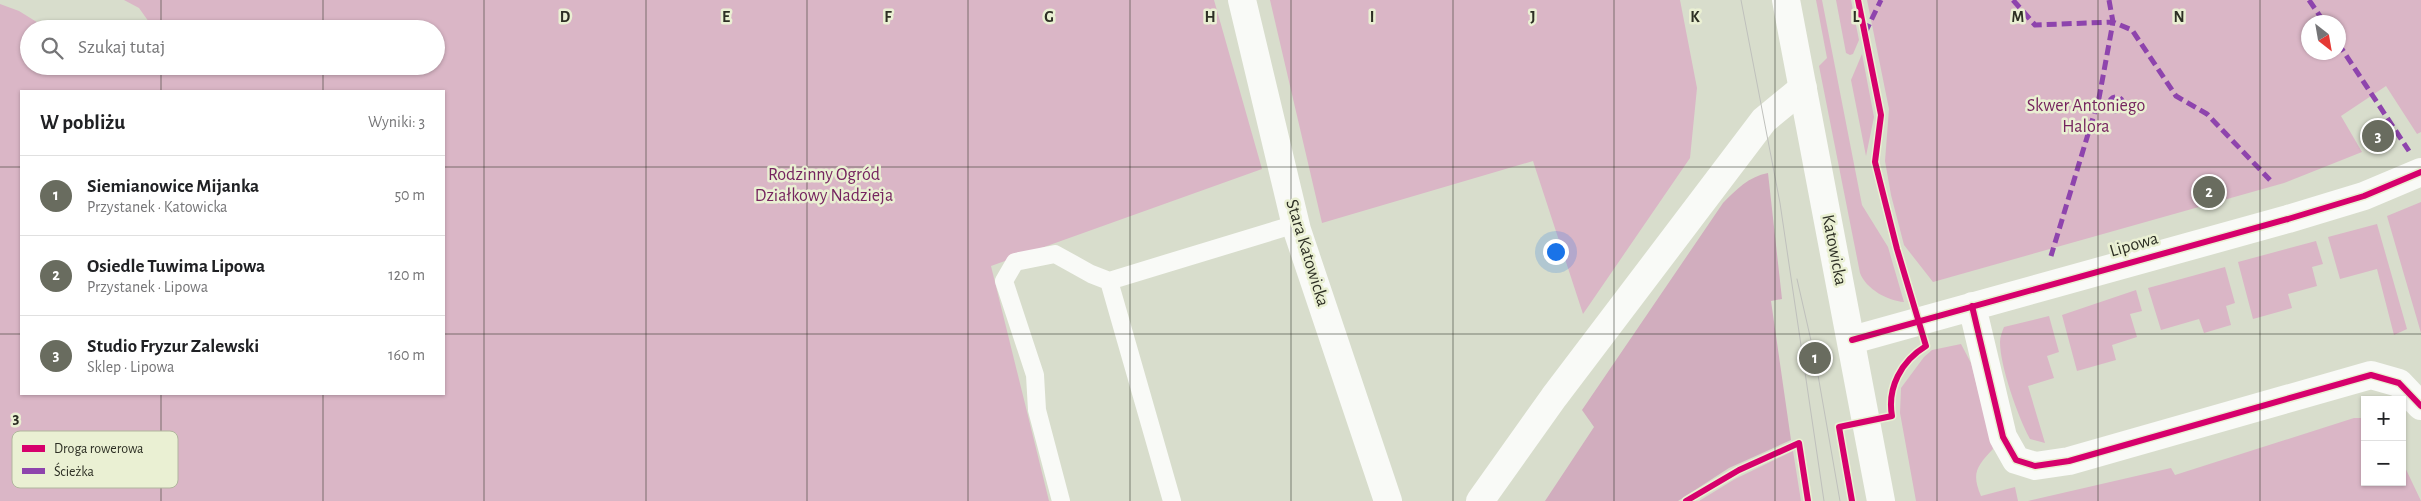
<!DOCTYPE html>
<html lang="pl">
<head>
<meta charset="utf-8">
<style>
  body { margin:0; font-family:"Alegreya Sans",sans-serif; background:#f2f2f2; color:#202124 }
  .controls { position:absolute; right:15px; bottom:15px; display:grid; overflow:hidden; border-radius:0px; box-shadow:0 1px 4px #0004 }
  .controls button { width:45px; height:45px; display:grid; place-items:center; padding:0; border:0; border-bottom:1px solid #e0e0e0; background:#fff; color:#202124; font:25px sans-serif }
  .compass { position:absolute; left:2301px; top:15px; width:45px; height:45px; border-radius:50%; background:#fff; box-shadow:0 1px 4px #0004; rotate:149deg }
  .you { position:absolute; left:1555px; top:251px; width:18px; height:18px; margin:-12px; border:4px solid #fff; border-radius:50%; background:#1a73e8; box-shadow:0 0 0 8px #1a73e833 }
  .badge { display:grid; place-items:center; width:32px; height:32px; border-radius:50%; background:#696c5f; color:#fff; font-size:16px; font-weight:700 }
  .pin { position:absolute; translate:-50% -50%; border:2px solid #fff; box-shadow:0 1px 5px #0006 }
  .list { margin:0; padding:0; list-style:none }
  h2 { display:flex; justify-content:space-between; align-items:center; height:65px; margin:0; padding:0 20px; font-size:21px }
  h2 small { font-size:16px; font-weight:400; color:#757577 }
  .list li { display:grid; grid-template-columns:32px 1fr auto; gap:15px; align-items:center; box-sizing:border-box; height:80px; padding:0 20px; border-top:1px solid #e0e0e0 }
  .list b { display:block; font-size:19px; white-space:nowrap }
  .list p { margin:0; font-size:16px; white-space:nowrap; color:#757577 }
  .list em { font-size:16px; font-style:normal; color:#757577 }
  .icon { flex:none; width:28px; height:28px; fill:none; stroke:currentColor; stroke-width:2; stroke-linecap:round; stroke-linejoin:round }
  .map { position:relative; flex:none; width:2421px; height:501px; overflow:hidden }
  .search { position:absolute; background:#fff; box-shadow:0 1px 4px #0004; left:20px; top:20px; width:425px; height:55px; display:flex; align-items:center; gap:12px; box-sizing:border-box; padding:0 18px; border-radius:28px; color:#757577; font-size:19px }
  .panel { position:absolute; background:#fff; box-shadow:0 1px 4px #0004; left:20px; top:90px; width:425px; height:305px; border-radius:0px }
  .map>svg:first-child { display:block }
</style>
</head>
<body>
<div class="map">
<svg width="2421" height="501" viewBox="0 0 2421 501">
  <rect width="100%" height="100%" fill="#d8ddcc"/>
  <path fill="#dab6c6" fill-rule="evenodd" d="M124,0H1214L1262,169L991,266L1049,501H0V4L19,11L48,29H29V66H127L139,70L142,66H436V29H154L139,8ZM21,91H444V394H21Z
    M1270,0H1680L1697,88L1690,158L1583,314L1533,161L1322,223Z
    M1816,0H1822L1862,205L1888,247L1904,302C1888,301 1866,289 1860,273L1819,66L1827,58Z
    M1836,0H1851L1859,40L1853,54L1850,55L1846,53Z
    M1867,0H2421V132L2417,134L2386,86L2341,116L2362,152L2284,183L1933,282L1904,245L1891,195L1885,161L1889,109ZM2308,22H2338V52H2308Z
    M1862,54L1874,117L1866,156L1851,80Z
    M2421,202V333L2387,216Z
    M2377,224L2407,329L2394,335L2377,269L2340,279L2328,237Z
    M2316,241L2323,264L2312,267L2317,286L2288,294L2292,308L2253,319L2238,262Z
    M2225,267L2235,303L2226,306L2231,325L2204,333L2199,319L2161,330L2148,288Z
    M2136,290L2142,311L2130,314L2137,337L2112,345L2116,360L2077,371L2062,315Z
    M2049,316L2059,352L2047,356L2054,378L2028,386L2045,443L2030,439C2018,417 2000,366 2000,342C2000,337 2002,332 2004,327Z
    M1961,344L1971,363L1993,449C1977,466 1971,473 1981,496L2015,487L2018,501H1916L1900,413L1901,388L1924,357L1932,350Z
    M2354,418H2365V482H2402V461L2421,501H2028L2171,468L2175,475Z
    M1793,451L1801,501H1699L1735,479Z"/>
  <path fill="#d1adbe" d="M1768,173L1782,299L1771,301L1791,440L1729,468L1678,501H1545L1594,427L1582,410L1723,203C1737,189 1748,177 1768,173Z"/>
  <g fill="none" stroke-linecap="round" stroke-linejoin="round">
    <path stroke="#f9faf7" stroke-width="18" d="M1061,501L1037,410L1035,375L1004,281L1015,262L1055,254L1091,274L1109,281
      M1172,501L1109,281L1296,224"/>
    <path stroke="#f9faf7" stroke-width="28" d="M1242,0L1297,230L1388,501
      M1972,306L2003,437L2016,460L2035,466L2069,461L2371,375L2399,383L2421,406
      M1852,340L2288,219L2364,196L2421,172
      M1480,501L1554,397L1764,120L1803,88"/>
    <path stroke="#f9faf7" stroke-width="28" d="M1786,0L1881,501"/>
    <path stroke="#bfc0bc" stroke-width="1" d="M1741,0L1780,203L1824,501
      M1797,279L1815,358L1840,501"/>
    <path stroke="#8e44ad" stroke-width="5" stroke-dasharray="10 5" stroke-linecap="butt" d="M2013,0L2035,25L2113,22L2099,98L2051,256
      M2109,0L2113,22L2132,30L2176,96L2207,114L2270,180
      M2309,0L2324,22
      M1865,33L1881,0
      M2338,43L2409,151
      M2109 104a7 7 0 1 1 14 0a7 7 0 1 1-14 0Z"/>
    <g stroke="#eaf0d3" stroke-width="9">
      <path id="cycleway" d="M1972,306L2003,437L2016,460L2035,466L2069,461L2371,375L2399,383L2421,406
        M1852,340L2288,219L2364,196L2421,172
        M1686,501L1739,470L1799,443L1808,501
        M1852,501L1839,427L1892,416C1887,388 1901,361 1926,346L1897,249L1875,162L1881,115L1858,0"/>
    </g>
    <use href="#cycleway" stroke="#d6006c" stroke-width="6"/>
  </g>
  <path fill="none" stroke="#2d2f24" stroke-width="1" stroke-opacity="0.55" d="M161,0V29M323,0V29M484,0V501M646,0V501M807,0V501M968,0V501M1130,0V501M1291,0V501M1453,0V501M1614,0V501M1775,0V501M1937,0V501M2098,0V501M2260,0V501M161,66V91M323,66V91M0,167H21M444,167H2421M0,334H21M444,334H2421M161,394V501M323,394V501"/>
  <g text-anchor="middle" dominant-baseline="central" stroke-width="5" stroke-linejoin="round" paint-order="stroke">
    <g font-size="18" fill="#76245f" stroke="#eaf0d3">
      <text x="2086" y="106">Skwer Antoniego<tspan x="2086" dy="21">Halora</tspan></text>
      <text x="824" y="175">Rodzinny Ogród<tspan x="824" dy="21">Działkowy Nadzieja</tspan></text>
    </g>
    <g font-size="18" fill="#2d2f24" stroke="#eaf0d3">
      <text transform="translate(2134 245) rotate(-16)">Lipowa</text>
      <text transform="translate(1834 250) rotate(79)">Katowicka</text>
      <text transform="translate(1307 253) rotate(73)">Stara Katowicka</text>
    </g>
  </g>
  <rect x="12" y="431" width="166" height="57" rx="8" fill="#eaf0d3" stroke="#b1b69e" stroke-width="1"/>
  <rect x="22" y="445" width="23" height="7" fill="#d6006c"/>
  <rect x="22" y="468" width="23" height="6" fill="#8e44ad"/>
  <g font-size="14" fill="#2d2f24">
    <text x="54" y="453">Droga rowerowa</text>
    <text x="54" y="476">Ścieżka</text>
  </g>
  <g font-size="16" text-anchor="middle" font-weight="bold" fill="#2d2f24" stroke="#eaf0d3" stroke-width="5" stroke-linejoin="round" paint-order="stroke">
    <text x="565" y="22">D</text>
    <text x="726" y="22">E</text>
    <text x="888" y="22">F</text>
    <text x="1049" y="22">G</text>
    <text x="1210" y="22">H</text>
    <text x="1372" y="22">I</text>
    <text x="1533" y="22">J</text>
    <text x="1695" y="22">K</text>
    <text x="1856" y="22">L</text>
    <text x="2018" y="22">M</text>
    <text x="2179" y="22">N</text>
    <text x="16" y="423">3</text>
  </g>
</svg>
<div class="controls">
<button>+</button>
<button>−</button>
</div>
<svg class="compass" viewBox="-18 -18 36 36"><path d="M0-13l5 13h-10z" fill="#e53935"/><path d="M0 13l5-13h-10z" fill="#757577"/></svg>
<div class="you"></div>
<div class="pin badge" style="left:1815px;top:358px">1</div>
<div class="pin badge" style="left:2209px;top:192px">2</div>
<div class="pin badge" style="left:2378px;top:136px">3</div>
<div class="search"><svg class="icon" aria-label="search" viewBox="0 0 24 24"><circle cx="10" cy="10" r="6"/><path d="M15 15l6 6"/></svg>Szukaj tutaj</div>
<section class="panel">
<h2>W pobliżu<small>Wyniki: 3</small></h2>
<ul class="list">
<li><span class="badge">1</span><div><b>Siemianowice Mijanka</b><p>Przystanek · Katowicka</p></div><em>50 m</em></li>
<li><span class="badge">2</span><div><b>Osiedle Tuwima Lipowa</b><p>Przystanek · Lipowa</p></div><em>120 m</em></li>
<li><span class="badge">3</span><div><b>Studio Fryzur Zalewski</b><p>Sklep · Lipowa</p></div><em>160 m</em></li>
</ul>
</section>
</div>
</body>
</html>
